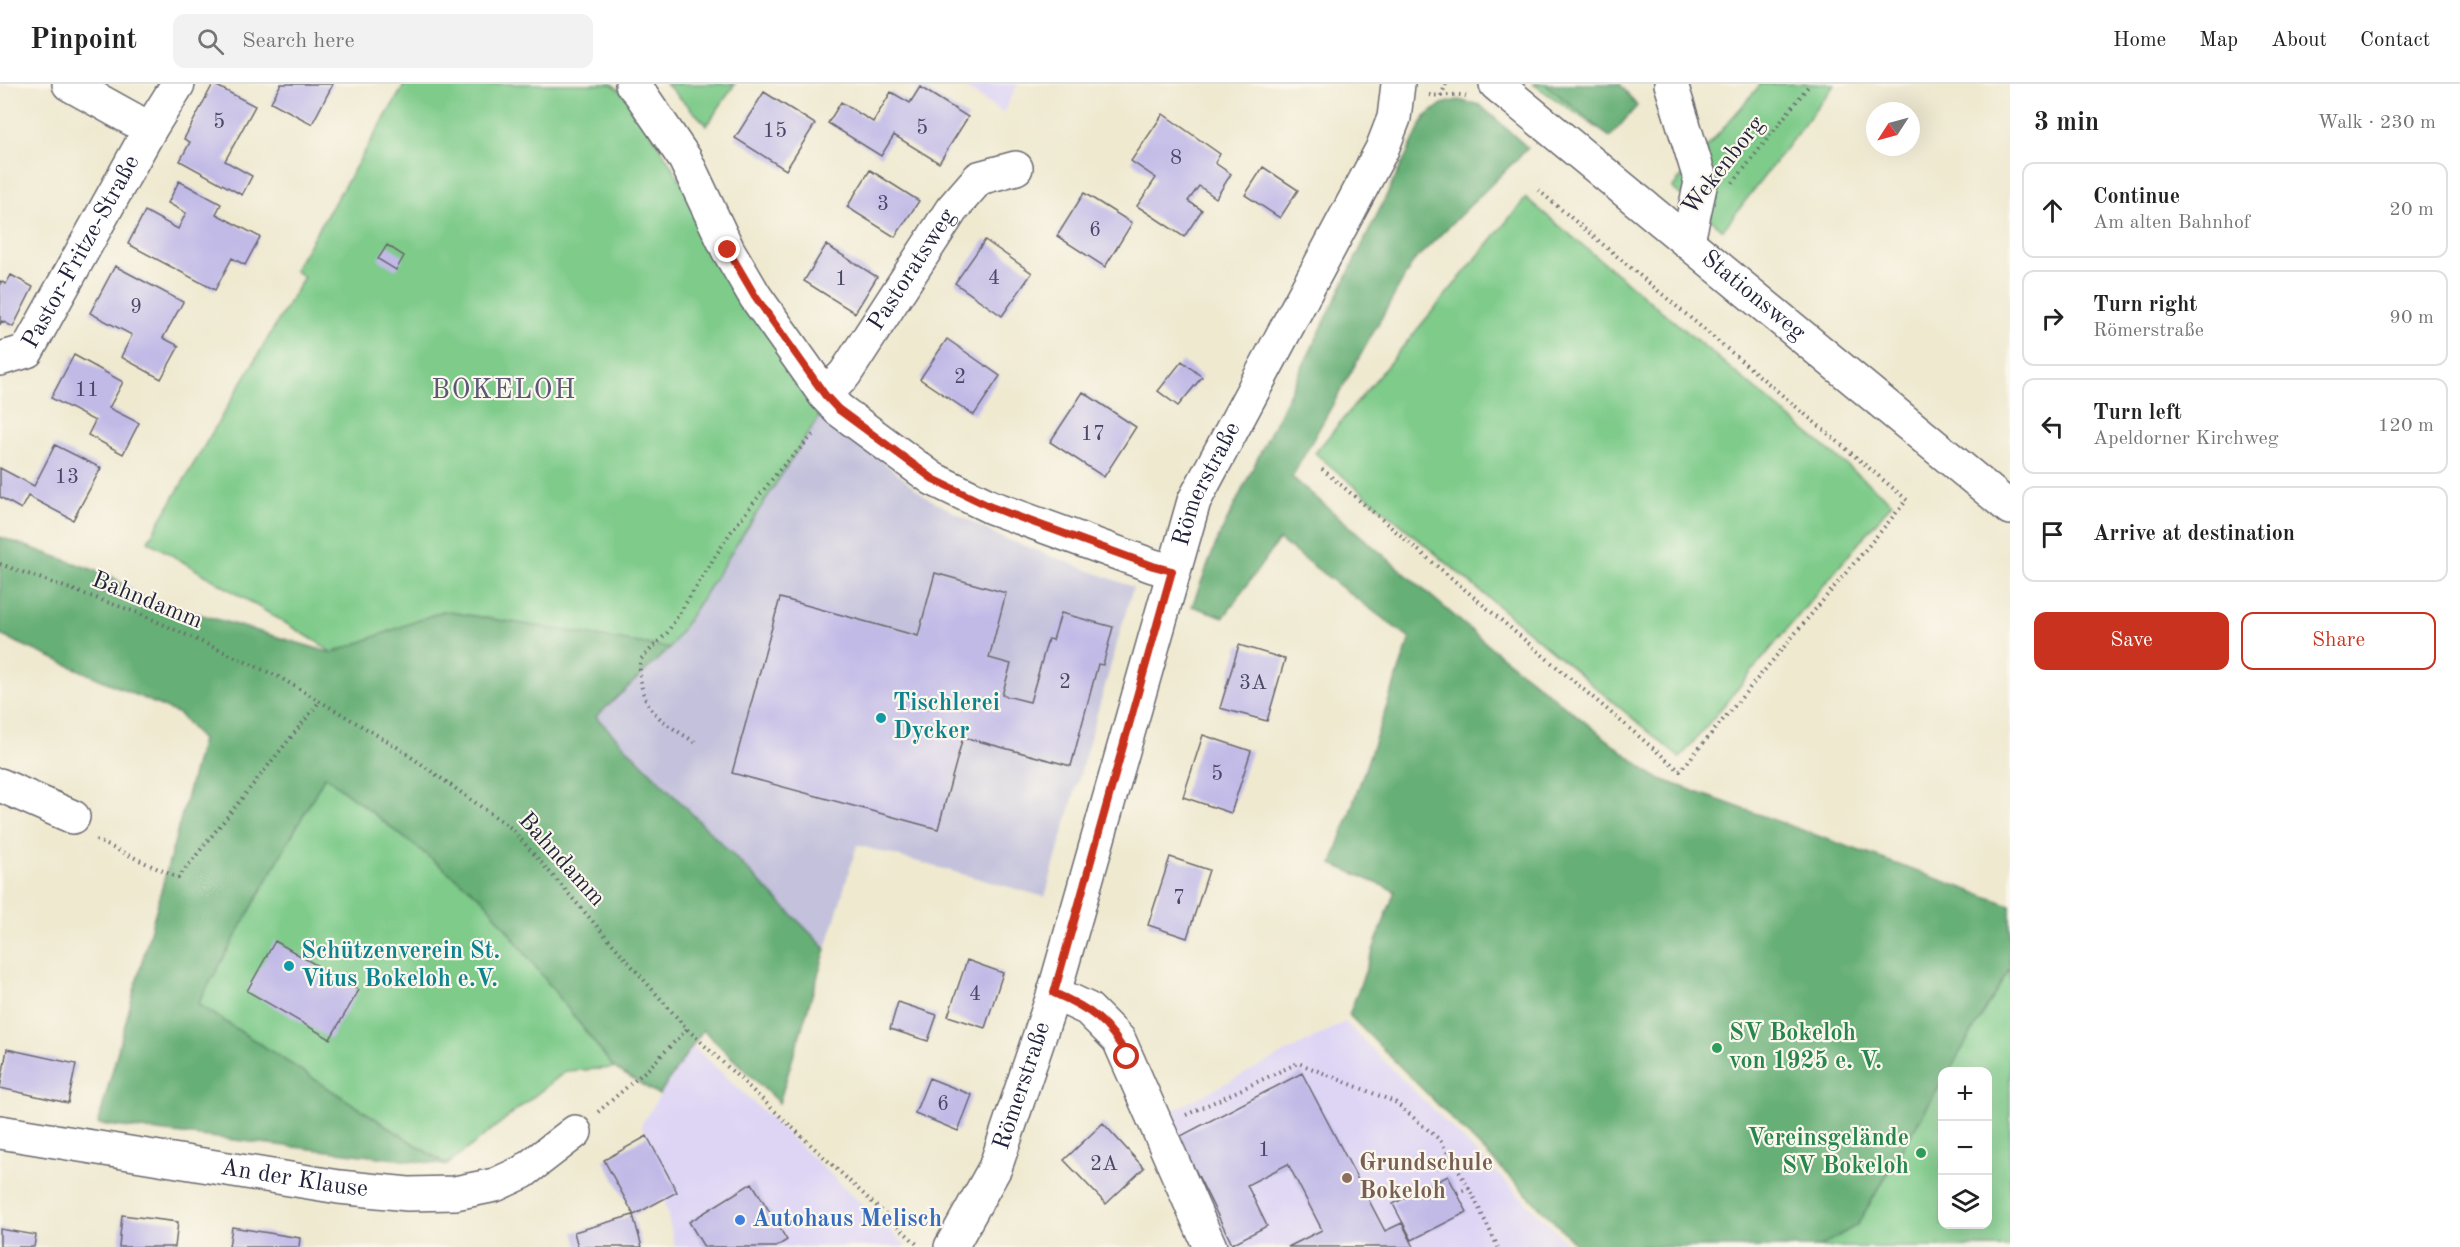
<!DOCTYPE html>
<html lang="en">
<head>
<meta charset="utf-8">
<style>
  body { margin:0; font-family:"Old Standard TT",serif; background:#f2f2f2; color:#222 }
  .controls { position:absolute; right:18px; bottom:18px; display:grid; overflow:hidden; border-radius:12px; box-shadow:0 6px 24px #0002 }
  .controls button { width:54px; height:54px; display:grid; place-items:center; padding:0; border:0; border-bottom:2px solid #e0e0e0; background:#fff; color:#222; font:30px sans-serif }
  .compass { position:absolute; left:1866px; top:18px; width:54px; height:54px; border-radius:50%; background:#fff; box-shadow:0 6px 24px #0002; rotate:234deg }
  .stop { position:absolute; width:18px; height:18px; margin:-14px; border:4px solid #c8321e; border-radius:50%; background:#fff }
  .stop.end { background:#c8321e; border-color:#fff; box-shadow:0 2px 6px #0008 }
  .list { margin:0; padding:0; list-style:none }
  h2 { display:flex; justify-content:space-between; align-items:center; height:78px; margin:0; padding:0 24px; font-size:26px }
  h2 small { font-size:20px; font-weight:400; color:#767676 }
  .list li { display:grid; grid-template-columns:39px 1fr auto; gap:18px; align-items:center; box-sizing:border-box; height:96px; margin:0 12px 12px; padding:0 12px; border:2px solid #e0e0e0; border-radius:12px }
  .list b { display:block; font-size:22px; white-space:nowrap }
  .list p { margin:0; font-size:20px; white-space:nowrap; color:#767676 }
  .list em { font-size:20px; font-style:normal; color:#767676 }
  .actions { display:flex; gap:12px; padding:18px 24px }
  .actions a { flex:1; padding:14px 0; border:2px solid #c8321e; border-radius:12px; text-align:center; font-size:21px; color:#c8321e }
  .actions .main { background:#c8321e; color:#fff }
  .icon { flex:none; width:33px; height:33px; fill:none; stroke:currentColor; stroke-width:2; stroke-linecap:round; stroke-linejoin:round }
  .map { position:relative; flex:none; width:2010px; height:1163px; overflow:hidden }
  header { display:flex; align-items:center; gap:36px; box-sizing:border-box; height:84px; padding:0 30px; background:#fff; border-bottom:2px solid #e0e0e0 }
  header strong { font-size:28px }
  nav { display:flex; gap:33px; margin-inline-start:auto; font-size:21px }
  .search { width:420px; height:54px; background:#f2f2f2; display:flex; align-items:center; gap:15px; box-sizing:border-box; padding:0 21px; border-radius:12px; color:#767676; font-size:22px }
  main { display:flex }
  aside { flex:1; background:#fff }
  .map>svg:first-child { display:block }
</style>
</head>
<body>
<header>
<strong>Pinpoint</strong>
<div class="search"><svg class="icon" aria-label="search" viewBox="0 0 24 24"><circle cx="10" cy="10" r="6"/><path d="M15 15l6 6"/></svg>Search here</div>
<nav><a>Home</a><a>Map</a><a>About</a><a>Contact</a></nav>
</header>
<main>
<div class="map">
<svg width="2010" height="1163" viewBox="0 0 2010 1163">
  <rect width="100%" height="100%" fill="#fbf7ec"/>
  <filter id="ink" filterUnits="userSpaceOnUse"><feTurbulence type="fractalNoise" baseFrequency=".0167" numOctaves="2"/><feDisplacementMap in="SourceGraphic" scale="12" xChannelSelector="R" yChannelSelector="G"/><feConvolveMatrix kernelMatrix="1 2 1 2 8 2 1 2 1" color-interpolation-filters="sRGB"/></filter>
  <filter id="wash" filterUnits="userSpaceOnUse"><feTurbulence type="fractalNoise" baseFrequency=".008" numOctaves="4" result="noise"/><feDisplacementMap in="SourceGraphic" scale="24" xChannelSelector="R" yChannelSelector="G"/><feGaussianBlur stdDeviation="1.35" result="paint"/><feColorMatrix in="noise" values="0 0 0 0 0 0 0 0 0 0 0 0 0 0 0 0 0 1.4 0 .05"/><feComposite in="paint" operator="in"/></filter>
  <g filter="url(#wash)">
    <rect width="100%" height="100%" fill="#efe9d0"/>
    <path fill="#ded5f5" d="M960,0H1018L1003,29Z
      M1345,938L1565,1157L1552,1163H1225L1162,1032Z
      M692,961L906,1161L904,1163H675L664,1115L677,1107L641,1041Z"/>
    <path fill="#c3c1db" d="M822,328L926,413L996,451L1133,503L1045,813L857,761L826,865L596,633L670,564Z"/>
    <path fill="#7ecb8a" stroke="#507662" stroke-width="1.5" d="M405,0H612L632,17L822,328L670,564L443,527L332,569L317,558L148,457L304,193L294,186Z
      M666,0H735L707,41Z
      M1533,0H1545L1610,53L1539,4Z
      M1761,0H1835L1723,146L1672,104Z
      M1526,114L1892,419L1680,674L1315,369Z
      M325,692L483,815L614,984L566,987L447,1081L198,920Z
      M2010,884V1163H1819L1857,1141L1942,998V1140H1988V988L1949,987Z"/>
    <path fill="#66af76" stroke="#446858" stroke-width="1.5" d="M1545,0H1620L1637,22L1610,53Z
      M1458,16L1480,21L1528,64L1413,178L1292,393L1500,571L1655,693L2010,821V884L1949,987L1942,988V998L1857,1141L1819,1163H1579L1349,931L1395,807L1332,780L1410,555L1279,456L1224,533L1192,522L1217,457L1425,33L1442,20Z
      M0,453L111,492L141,513L332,569L443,527L670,564L596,633L826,865L779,1019L703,946L659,1011L614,984L483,815L325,692L198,920L447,1081L98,1040L202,656L179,630L0,551Z"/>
    <g id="blocks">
      <path fill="#c1bae7" d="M213,0L255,22L225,77L252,92L242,111L180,77L190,58L184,55Z
        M281,0H333L312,40L271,18Z
        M920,3L968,33L939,79L894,51L881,72L828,39L841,18L873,38L891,8L910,19Z
        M764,8L815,40L786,86L735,54Z
        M1163,30L1220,70L1215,79L1231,90L1216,114L1199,102L1188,117L1202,126L1184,153L1137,122L1156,94L1131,77Z
        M1263,83L1298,106L1280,134L1245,111Z
        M870,86L919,117L895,153L847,123Z
        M179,97L221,120L216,130L260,153L245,181L232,174L215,206L128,160L145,127L178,145L186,129L168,119Z
        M1084,109L1132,139L1105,183L1057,152Z
        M985,156L1032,189L1002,232L955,199Z
        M387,161L404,172L396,186L378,175Z
        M826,161L877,193L855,229L804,197Z
        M115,182L183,218L163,254L179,262L161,295L121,273L132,251L90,229Z
        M11,191L33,203L13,243L2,237L0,241V197L6,200Z
        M947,255L1000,292L974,331L920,295Z
        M74,271L123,298L109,324L139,339L123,370L88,351L95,337L51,314Z
        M1182,277L1202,293L1178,322L1158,307Z
        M1083,308L1136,343L1104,393L1050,358Z
        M55,361L101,384L73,436L28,412L21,425L0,413V384L34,402Z
        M935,489L1006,509L989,574L1011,580L1002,611L1030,618L1048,555L1053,556L1061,529L1113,543L1103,581L1098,580L1071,682L963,653L938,745L732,689L780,514L918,552Z
        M1239,561L1285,575L1267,637L1220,624Z
        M1203,651L1251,667L1231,729L1183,713Z
        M1170,773L1209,786L1187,854L1148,841Z
        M275,857L359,906L330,955L247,907Z
        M967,876L1003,889L985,944L948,932Z
        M898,918L937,931L928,957L890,945Z
        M7,965L76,980L68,1019L0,1004Z
        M1302,989L1385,1147L1402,1139L1414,1163H1288L1322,1146L1288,1080L1247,1101L1267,1142L1232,1160L1179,1053Z
        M929,994L972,1011L958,1047L915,1029Z
        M1103,1039L1144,1084L1106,1120L1064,1076Z
        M647,1052L677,1108L634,1131L604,1076Z
        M1448,1092L1467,1128L1412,1156L1393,1120Z
        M752,1099L787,1156L776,1163H704L689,1138Z
        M122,1131L178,1138L175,1163H119Z
        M633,1131L642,1163H578L574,1148Z
        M232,1143L300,1154L299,1163H229Z
        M0,1145L36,1151L34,1163H0Z"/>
    </g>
  </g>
  <g filter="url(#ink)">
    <use href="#blocks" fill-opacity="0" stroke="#6a686f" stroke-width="1.5"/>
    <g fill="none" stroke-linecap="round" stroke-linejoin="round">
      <g stroke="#6a686f" stroke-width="36">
        <g id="minor">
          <path d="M69,0L150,45"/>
          <path d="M632,0L640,9L685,75L728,166L755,212L825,311L838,325L933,395L991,423L1153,482L1172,487"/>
          <path id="s1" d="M1496,0L2010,424"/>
          <path d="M1671,0L1701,98L1688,157"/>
          <path id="s2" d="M0,275L27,267L150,45L178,0"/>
          <path id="s3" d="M825,311L845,290L952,125L979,94L1016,84"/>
          <path d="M0,701L73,733"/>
          <path d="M1054,909L1088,925L1119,956L1210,1163"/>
          <path id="s4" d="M0,1048L339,1103L408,1110L455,1109L495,1101L523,1088L575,1048"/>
          <path id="s5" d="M951,1163L995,1084L1054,909L1194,417L1382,65L1394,34L1398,0"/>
        </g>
      </g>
      <path stroke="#6a686f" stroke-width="4" stroke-dasharray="1.5 4.5" stroke-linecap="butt" d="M1429,11C1442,13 1454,9 1466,12
        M1441,12L1446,0
        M1733,99L1810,0
        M1322,385L1680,687L1907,416L1537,105
        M0,480L138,529L279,593L397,663L511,744L687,945L919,1162
        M695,658C657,635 638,624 640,576L667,549L730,449L780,385L815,349
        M96,756L178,794L320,617
        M598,1028L649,984L687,945
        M1186,1031L1298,979L1395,1018L1440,1056L1469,1104
        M1457,1109L1469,1104L1498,1163"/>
      <use href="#minor" stroke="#fff" stroke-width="33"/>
    </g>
  </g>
  <g fill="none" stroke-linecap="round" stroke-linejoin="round" filter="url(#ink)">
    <path stroke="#c8321e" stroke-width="8" d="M728,166L755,212L825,311L838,325L933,395L991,423L1153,482L1172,487L1054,909C1089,924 1110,938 1127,973"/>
  </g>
  <g fill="#0f9aa8" stroke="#fbf7ec" stroke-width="2">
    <circle cx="881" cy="634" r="6"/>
    <circle cx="289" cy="882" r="6"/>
  </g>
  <g fill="#2e9e5b" stroke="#fbf7ec" stroke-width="2">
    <circle cx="1717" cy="964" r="6"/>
    <circle cx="1921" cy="1069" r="6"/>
  </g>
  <circle fill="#8d6e63" stroke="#fbf7ec" stroke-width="2" cx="1347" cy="1094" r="6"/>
  <circle fill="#3f7fe0" stroke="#fbf7ec" stroke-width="2" cx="740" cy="1136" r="6"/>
  <g text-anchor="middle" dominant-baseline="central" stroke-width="4.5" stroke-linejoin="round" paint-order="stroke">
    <g font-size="21" fill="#4a4866">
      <text x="219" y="38">5</text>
      <text x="922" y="44">5</text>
      <text x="775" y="47">15</text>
      <text x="1176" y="74">8</text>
      <text x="883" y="120">3</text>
      <text x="1095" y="146">6</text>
      <text x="994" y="194">4</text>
      <text x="841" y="195">1</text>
      <text x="136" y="223">9</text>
      <text x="960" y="293">2</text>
      <text x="87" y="306">11</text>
      <text x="1093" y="350">17</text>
      <text x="67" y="393">13</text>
      <text x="1065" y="598">2</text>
      <text x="1253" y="599">3A</text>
      <text x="1217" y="690">5</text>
      <text x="1179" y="814">7</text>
      <text x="975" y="910">4</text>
      <text x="943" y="1020">6</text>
      <text x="1264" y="1066">1</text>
      <text x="1104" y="1080">2A</text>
    </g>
    <g font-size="24" fill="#22223b" stroke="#fbf7ec">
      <text transform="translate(1724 82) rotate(-52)">Wekenborg</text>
      <text stroke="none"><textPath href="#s2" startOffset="141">Pastor-Fritze-Straße</textPath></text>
      <text stroke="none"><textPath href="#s3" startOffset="153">Pastoratsweg</textPath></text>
      <text stroke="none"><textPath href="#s1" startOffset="333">Stationsweg</textPath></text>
      <text stroke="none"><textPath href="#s5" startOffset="807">Römerstraße</textPath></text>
      <text transform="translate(147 517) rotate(22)">Bahndamm</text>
      <text transform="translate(561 776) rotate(48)">Bahndamm</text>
      <text stroke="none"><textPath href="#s5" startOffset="177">Römerstraße</textPath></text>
      <text stroke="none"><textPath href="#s4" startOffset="298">An der Klause</textPath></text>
    </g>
    <g font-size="24" font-weight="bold" fill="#0d838f" stroke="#fbf7ec" text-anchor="start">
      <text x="893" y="620">Tischlerei<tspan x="893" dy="28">Dycker</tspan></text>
      <text x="301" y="868">Schützenverein St.<tspan x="301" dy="28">Vitus Bokeloh e.V.</tspan></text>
    </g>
    <g font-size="24" font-weight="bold" fill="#27864d" stroke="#fbf7ec" text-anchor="start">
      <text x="1729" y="950">SV Bokeloh<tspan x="1729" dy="28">von 1925 e. V.</tspan></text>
      <text x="1909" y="1055" text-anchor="end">Vereinsgelände<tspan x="1909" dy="28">SV Bokeloh</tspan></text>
    </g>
    <g font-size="24" font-weight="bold" fill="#785e54" stroke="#fbf7ec" text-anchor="start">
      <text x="1359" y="1080">Grundschule<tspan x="1359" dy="28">Bokeloh</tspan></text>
    </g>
    <g font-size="24" font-weight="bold" fill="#366cbe" stroke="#fbf7ec" text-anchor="start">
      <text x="752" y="1136">Autohaus Melisch</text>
    </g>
    <g font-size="27" letter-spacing="1.5" fill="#5a5777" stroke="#fbf7ec">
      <text x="504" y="306">BOKELOH</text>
    </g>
  </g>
</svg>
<div class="controls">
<button>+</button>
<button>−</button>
<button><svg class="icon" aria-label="layers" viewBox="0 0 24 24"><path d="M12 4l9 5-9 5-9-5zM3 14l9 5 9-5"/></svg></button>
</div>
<svg class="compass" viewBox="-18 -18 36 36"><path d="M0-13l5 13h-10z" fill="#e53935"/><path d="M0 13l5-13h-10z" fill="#767676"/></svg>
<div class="stop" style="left:1127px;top:973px"></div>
<div class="stop end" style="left:728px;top:166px"></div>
</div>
<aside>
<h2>3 min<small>Walk · 230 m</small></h2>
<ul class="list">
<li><svg class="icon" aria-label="ahead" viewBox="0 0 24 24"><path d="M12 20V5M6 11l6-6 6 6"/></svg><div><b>Continue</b><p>Am alten Bahnhof</p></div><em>20 m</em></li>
<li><svg class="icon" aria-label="right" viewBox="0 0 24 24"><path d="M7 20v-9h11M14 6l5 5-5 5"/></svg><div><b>Turn right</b><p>Römerstraße</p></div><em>90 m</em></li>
<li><svg class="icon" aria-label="left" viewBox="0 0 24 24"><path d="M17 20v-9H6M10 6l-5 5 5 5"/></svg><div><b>Turn left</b><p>Apeldorner Kirchweg</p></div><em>120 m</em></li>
<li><svg class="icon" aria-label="arrive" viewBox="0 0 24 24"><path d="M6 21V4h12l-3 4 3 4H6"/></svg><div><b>Arrive at destination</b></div></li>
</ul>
<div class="actions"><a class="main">Save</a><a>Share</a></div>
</aside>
</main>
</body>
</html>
